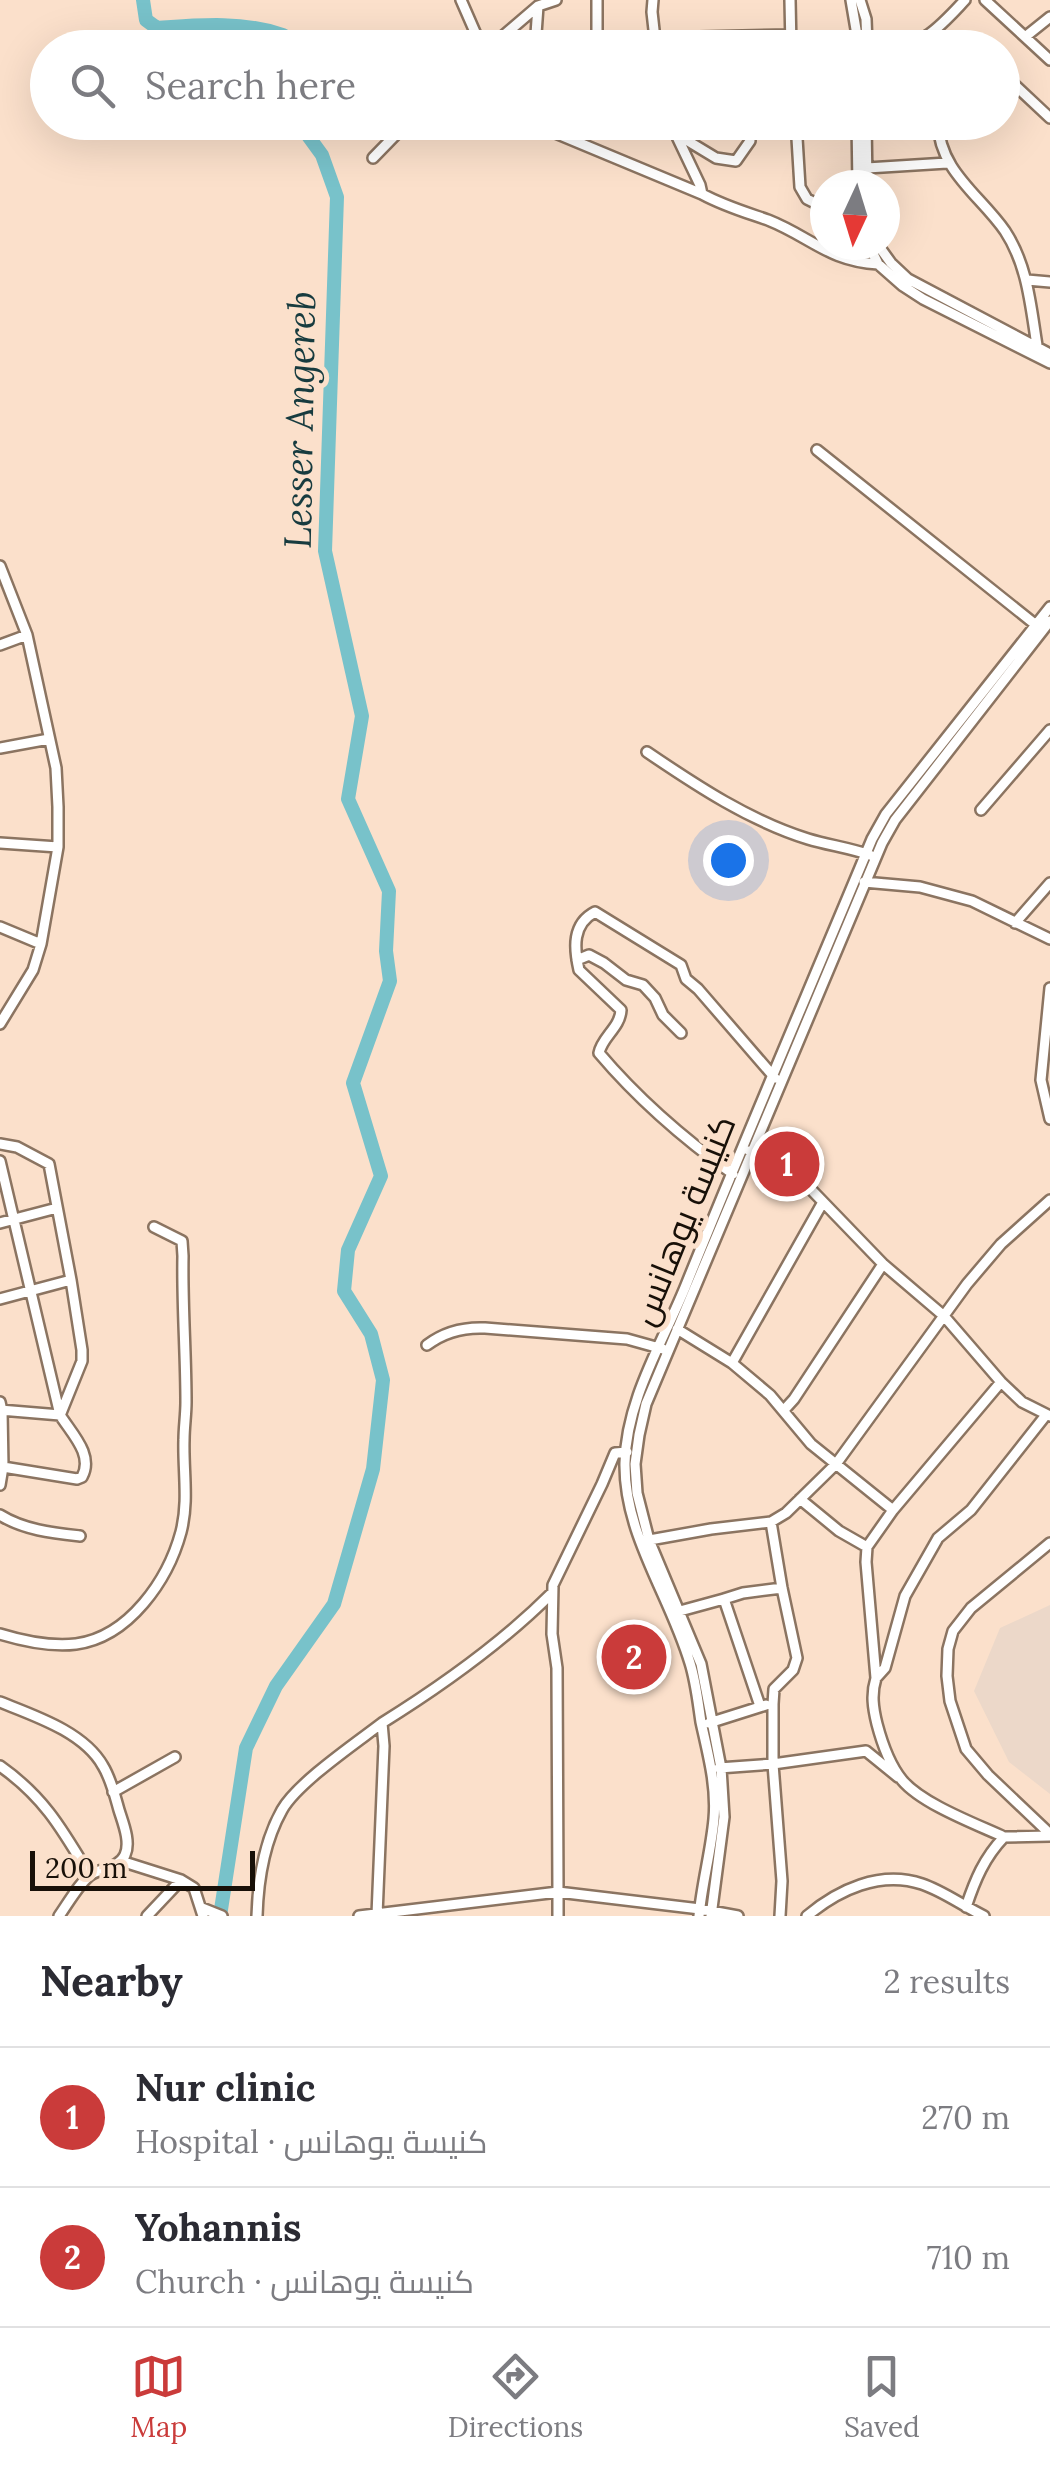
<!DOCTYPE html>
<html lang="en">
<head>
<meta charset="utf-8">
<style>
  body { margin:0; font-family:Lora,Cairo,serif; background:#f2f2f3; color:#2b2b33 }
  .compass { position:absolute; left:810px; top:170px; width:90px; height:90px; border-radius:50%; background:#fff; box-shadow:0 10px 40px #0002; rotate:184deg }
  .scale { position:absolute; left:30px; bottom:25px; width:225px; box-sizing:border-box; padding-left:10px; border:5px solid #181008; border-top:0; font-size:28px; line-height:35px; white-space:nowrap; color:#181008; -webkit-text-stroke:8px #fbe0cb; paint-order:stroke }
  .you { position:absolute; left:728px; top:860px; width:35px; height:35px; margin:-25px; border:8px solid #fff; border-radius:50%; background:#1a73e8; box-shadow:0 0 0 15px #1a73e833 }
  .badge { display:grid; place-items:center; width:65px; height:65px; border-radius:50%; background:#ca3b3a; color:#fff; font-size:32px; font-weight:700 }
  .pin { position:absolute; translate:-50% -50%; border:5px solid #fff; box-shadow:0 2px 10px #0006 }
  .list { margin:0; padding:0; list-style:none }
  h2 { display:flex; justify-content:space-between; align-items:center; height:130px; margin:0; padding:0 40px; font-size:42px }
  h2 small { font-size:32px; font-weight:400; color:#7c7c81 }
  .list li { display:grid; grid-template-columns:65px 1fr auto; gap:30px; align-items:center; box-sizing:border-box; height:140px; padding:0 40px; border-top:2px solid #e1e1e2 }
  .list b { display:block; font-size:38px; white-space:nowrap }
  .list p { margin:0; font-size:32px; white-space:nowrap; color:#7c7c81 }
  .list em { font-size:32px; font-style:normal; color:#7c7c81 }
  .icon { flex:none; width:55px; height:55px; fill:none; stroke:currentColor; stroke-width:2; stroke-linecap:round; stroke-linejoin:round }
  .map { position:relative; flex:none; width:1050px; height:1916px; overflow:hidden }
  .search { position:absolute; background:#fff; box-shadow:0 10px 40px #0002; left:30px; right:30px; top:30px; height:110px; display:flex; align-items:center; gap:25px; box-sizing:border-box; padding:0 35px; border-radius:55px; color:#7c7c81; font-size:38px }
  .sheet { height:410px; background:#fff }
  nav { display:flex; justify-content:space-around; align-items:center; box-sizing:border-box; height:140px; border-top:2px solid #e1e1e2; background:#fff; font-size:28px; color:#7c7c81 }
  nav a { display:grid; justify-items:center; gap:5px }
  nav .on { color:#ca3b3a }
  .map>svg:first-child { display:block }
</style>
</head>
<body>
<div class="map">
<svg width="1050" height="1916" viewBox="0 0 1050 1916">
  <rect width="100%" height="100%" fill="#fbe0cb"/>
  <path fill="#ecd8c9" d="M1050,1605V1794L1009,1762L974,1691L1000,1628Z"/>
  <g fill="none" stroke-linecap="round" stroke-linejoin="round">
    <path stroke="#78c2ca" stroke-width="14" d="M143,0L146,20L157,28C199,25 242,21 283,35L281,48
      M220,1916L246,1748L276,1686L334,1604L373,1469L383,1380L371,1334L344,1291L348,1250L381,1176L353,1083L390,981L386,951L389,891L348,799L362,716L325,551L337,197L322,155L298,122"/>
    <g stroke="#8b7461" stroke-width="14">
      <path id="minor" d="M461,0L482,48
        M597,0V48
        M653,0L652,12L656,48
        M790,0L791,48
        M851,0L859,47
        M860,0L866,19L867,45
        M985,0L1050,60
        M928,36C946,37 962,35 976,48
        M1025,37L1050,17
        M655,38L790,35
        M859,43C870,42 880,46 891,47C923,48 945,21 965,0
        M489,48L538,6L556,0
        M535,48L538,6
        M1002,73L1050,118
        M529,122L702,194
        M670,122L700,185L702,194C724,206 745,212 768,220C811,237 828,261 878,264
        M796,122L800,187L807,199L825,208
        M857,122L858,185
        M866,122L867,185
        M938,122C939,171 980,195 1005,231C1030,269 1031,314 1039,357
        M678,135L716,158L736,161L750,141L748,122
        M373,158L408,122
        M867,168L947,163
        M869,245L878,264L903,286L923,299L1050,363
        M878,245L891,263L908,279L1050,354
        M1027,280L1050,282
        M817,450L1036,625
        M0,566L27,635L56,768L58,807V847L41,944L33,970L0,1024
        M0,645L27,635
        M0,748L49,739
        M647,752C697,786 750,821 808,839C828,845 850,848 870,855
        M981,810L1050,730
        M0,843L58,847
        M864,882L920,887L972,901L1050,939
        M1015,923L1050,883
        M0,927L41,944
        M577,960L589,955L604,963L626,980L643,985L655,998L663,1015L681,1033
        M1050,988L1041,1080L1050,1119
        M0,1144L17,1147L49,1164L71,1280L82,1350V1361L61,1413
        M749,1151L799,1177L883,1264L944,1316L1001,1382L1022,1402L1050,1416
        M0,1161L60,1415C72,1434 94,1455 82,1477L77,1479L3,1467
        M733,1174C684,1139 638,1099 599,1053C602,1037 620,1028 621,1010L579,970C574,948 572,924 595,912L681,965L686,979L698,989L775,1078
        M0,1223L57,1208
        M0,1299L71,1280
        M677,1329L732,1363L770,1395L811,1444L893,1510
        M427,1345C444,1332 463,1327 485,1328L627,1339L663,1349
        M732,1363L823,1202
        M0,1402L2,1411L3,1467L0,1485
        M0,1410L60,1415
        M784,1410L794,1399L883,1264
        M627,1452L615,1453L602,1484L553,1585L552,1634L557,1668L558,1892L700,1909L738,1916
        M800,1499L839,1531L867,1547
        M0,1515C24,1530 53,1533 80,1536
        M771,1522L782,1588L797,1658L793,1670L774,1689L773,1704V1764L782,1881L780,1916
        M644,1541L711,1529L771,1522L786,1513L836,1464L967,1284L1001,1244L1050,1200
        M1050,1543L971,1608L953,1631L948,1649L947,1676L950,1701L966,1749L988,1775L1050,1834
        M680,1611L724,1599
        M0,1634C23,1641 51,1647 76,1644C129,1637 168,1580 181,1532C189,1501 183,1471 184,1440C184,1427 186,1415 186,1402C186,1353 182,1304 183,1256L182,1241L154,1227
        M876,1678L885,1668L905,1596L938,1538L971,1510L1046,1415
        M0,1702C35,1716 84,1732 103,1766C111,1779 115,1796 119,1810C123,1823 131,1842 125,1855C119,1868 102,1868 92,1874C81,1880 67,1905 59,1916
        M760,1706L724,1599L743,1593L782,1588
        M709,1723L766,1705
        M0,1766C44,1797 62,1829 89,1874
        M719,1768L773,1764L866,1751L898,1777
        M113,1792L175,1757
        M1004,1837L1050,1836
        M121,1861L181,1880L194,1888L203,1916
        M966,1907C975,1880 984,1858 1004,1837C976,1824 922,1804 902,1780C889,1764 882,1743 877,1724C873,1708 871,1694 876,1678L866,1562L867,1547L893,1510L1001,1382
        M202,1908L222,1916
        M377,1915L384,1746L382,1723C443,1685 501,1644 552,1593
        M147,1916L181,1880
        M257,1916C258,1880 264,1842 282,1810C297,1783 356,1743 382,1723
        M359,1916L558,1892V1916
        M699,1916C702,1883 711,1852 714,1819C717,1786 708,1754 701,1722C698,1702 696,1682 690,1663C670,1595 624,1535 625,1463C626,1400 663,1342 686,1285C746,1136 810,988 872,839L886,814L1050,607
        M711,1916L724,1817L721,1768L701,1664L649,1540L637,1493L635,1464L639,1435L646,1404L882,843L895,820L1050,621
        M807,1916C838,1890 880,1870 922,1884C943,1891 963,1906 984,1916"/>
    </g>
    <use href="#minor" stroke="#fff" stroke-width="9"/>
  </g>
  <g text-anchor="middle" dominant-baseline="central" stroke-width="10" stroke-linejoin="round" paint-order="stroke">
    <g font-size="35" fill="#181008" stroke="#fbe0cb">
      <text transform="translate(683 1220) rotate(-68)">كنيسة يوهانس</text>
    </g>
    <g font-size="38" font-style="italic" fill="#173b3f" stroke="#fbe0cb">
      <text transform="translate(299 420) rotate(-89)">Lesser Angereb</text>
    </g>
  </g>
</svg>
<svg class="compass" viewBox="-18 -18 36 36"><path d="M0-13l5 13h-10z" fill="#e53935"/><path d="M0 13l5-13h-10z" fill="#7c7c81"/></svg>
<div class="scale">200 m</div>
<div class="you"></div>
<div class="pin badge" style="left:787px;top:1164px">1</div>
<div class="pin badge" style="left:634px;top:1657px">2</div>
<div class="search"><svg class="icon" aria-label="search" viewBox="0 0 24 24"><circle cx="10" cy="10" r="6"/><path d="M15 15l6 6"/></svg>Search here</div>
</div>
<section class="sheet">
<h2>Nearby<small>2 results</small></h2>
<ul class="list">
<li><span class="badge">1</span><div><b>Nur clinic</b><p>Hospital · كنيسة يوهانس</p></div><em>270 m</em></li>
<li><span class="badge">2</span><div><b>Yohannis</b><p>Church · كنيسة يوهانس</p></div><em>710 m</em></li>
</ul>
</section>
<nav>
<a class="on"><svg class="icon" aria-label="map" viewBox="0 0 24 24"><path d="M3 6l6-2 6 2 6-2v14l-6 2-6-2-6 2zM9 4v14M15 6v14"/></svg>Map</a>
<a><svg class="icon" aria-label="directions" viewBox="0 0 24 24"><path d="M12 3l9 9-9 9-9-9zM9 14v-3h6M13 9l2 2-2 2"/></svg>Directions</a>
<a><svg class="icon" aria-label="saved" viewBox="0 0 24 24"><path d="M7 4h10v16l-5-4-5 4z"/></svg>Saved</a>
</nav>
</body>
</html>
